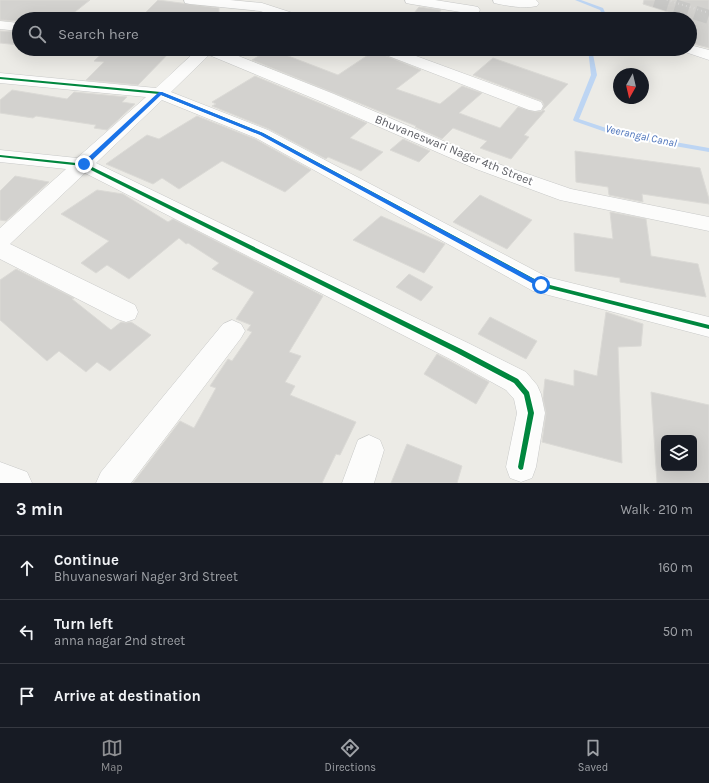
<!DOCTYPE html>
<html lang="en">
<head>
<meta charset="utf-8">
<style>
  body { margin:0; font-family:Karla,sans-serif; background:#20242c; color:#f1f3f6 }
  .controls { position:absolute; right:12px; bottom:12px; display:grid; overflow:hidden; border-radius:6px; box-shadow:0 4px 16px #0002 }
  .controls button { width:36px; height:36px; display:grid; place-items:center; padding:0; border:0; border-bottom:1px solid #363941; background:#171b24; color:#f1f3f6; font:20px sans-serif }
  .compass { position:absolute; left:613px; top:68px; width:36px; height:36px; border-radius:50%; background:#171b24; box-shadow:0 4px 16px #0002; rotate:188deg }
  .stop { position:absolute; width:12px; height:12px; margin:-9px; border:3px solid #1a73e8; border-radius:50%; background:#fff }
  .stop.end { background:#1a73e8; border-color:#fff; box-shadow:0 1px 4px #0008 }
  .list { margin:0; padding:0; list-style:none }
  h2 { display:flex; justify-content:space-between; align-items:center; height:52px; margin:0; padding:0 16px; font-size:17px }
  h2 small { font-size:13px; font-weight:400; color:#9ea1a6 }
  .list li { display:grid; grid-template-columns:26px 1fr auto; gap:12px; align-items:center; box-sizing:border-box; height:64px; padding:0 16px; border-top:1px solid #363941 }
  .list b { display:block; font-size:15px; white-space:nowrap }
  .list p { margin:0; font-size:13px; white-space:nowrap; color:#9ea1a6 }
  .list em { font-size:13px; font-style:normal; color:#9ea1a6 }
  .icon { flex:none; width:22px; height:22px; fill:none; stroke:currentColor; stroke-width:2; stroke-linecap:round; stroke-linejoin:round }
  .map { position:relative; flex:none; width:709px; height:483px; overflow:hidden }
  .search { position:absolute; background:#171b24; box-shadow:0 4px 16px #0002; left:12px; right:12px; top:12px; height:44px; display:flex; align-items:center; gap:10px; box-sizing:border-box; padding:0 14px; border-radius:22px; color:#9ea1a6; font-size:15px }
  .sheet { height:244px; background:#171b24 }
  nav { display:flex; justify-content:space-around; align-items:center; box-sizing:border-box; height:56px; border-top:1px solid #363941; background:#171b24; font-size:11px; color:#9ea1a6 }
  nav a { display:grid; justify-items:center; gap:2px }
  nav .on { color:#8e8f92 }
  .map>svg:first-child { display:block }
</style>
</head>
<body>
<div class="map">
<svg width="709" height="483" viewBox="0 0 709 483">
  <rect width="100%" height="100%" fill="#ecebe6"/>
  <g fill="none" stroke-linecap="round" stroke-linejoin="round">
    <path fill="#bdd5f3" fill-rule="evenodd" d="M575,0H581L603,8L608,19H604L600,10Z
      M588,49H592L597,75L579,119L618,132L709,148V152L617,136L574,121L573,120L591,75Z"/>
  </g>
  <path fill="#d3d2cf" stroke="#dbdad6" fill-rule="evenodd" d="M0,0H90L66,19H19V21L0,20Z
    M158,0L219,8V19H139Z
    M644,0H709V48L690,43V19L643,4Z
    M419,7L441,10L435,19H409Z
    M0,31L19,32V45L0,43Z
    M107,49H173L138,85L86,80L104,62L94,61Z
    M270,49L338,75L374,51L421,70L396,89L440,104L462,86L482,93L459,113L500,128L518,107L535,112L542,111L544,105L542,101L473,75L493,58L568,84L543,110L545,111L524,135L529,137L511,159L480,148L487,141L453,128L442,139L415,127L416,126L252,60Z
    M255,76L367,123L350,138L383,152L361,171L328,157L326,159L269,129L212,106L216,104L212,102Z
    M12,90L67,99L74,92L127,97L122,102L135,104L107,130L94,128L96,125L36,116L33,118L0,113V100Z
    M197,116L255,139L311,170L285,192L222,161L179,189L162,178L153,184L106,164L147,135L159,139Z
    M403,139L430,151L419,162L390,150Z
    M575,151L700,168L709,199V204L642,194L643,202L609,195L608,187L576,182Z
    M15,176L49,182L6,221L0,220V191Z
    M97,190L123,194L168,222L173,219L323,296L289,352L301,356L285,382L295,386L290,395L356,422L340,455L336,454L322,483H133L180,421L194,428L216,388L210,386L228,359L232,361L252,332L247,330L251,325L236,319L254,292L212,269L219,263L188,243L186,244L179,238L129,279L107,265L96,273L81,263L109,241L61,214Z
    M480,195L532,220L507,249L453,222Z
    M610,212L646,219L651,256L698,264L706,297L620,282V278L575,271L574,233L613,239Z
    M381,216L445,244L424,273L353,240Z
    M16,269L74,298L72,299L111,330L121,322L126,323L131,322L151,335L110,371L97,362L86,372L59,351L47,361L0,320V280Z
    M409,274L433,287L421,301L396,287Z
    M606,312L643,324L641,346L618,347L622,463L542,442L546,413L543,398L545,379L574,386V370L597,376Z
    M490,317L537,341L526,359L478,334Z
    M437,354L489,382L476,404L424,374Z
    M651,392L709,405V483H657ZM664,438H694V468H664Z
    M407,444L462,466L457,483H391Z"/>
  <g fill="none" stroke-linecap="round" stroke-linejoin="round">
    <path stroke="#c8c8c6" stroke-width="14" stroke-dasharray="14 7" stroke-linecap="butt" d="M655,0L709,17"/>
    <g stroke="#c8c9c8" stroke-width="1">
      <path id="minor" d="M184,0H230L262,3L302,16L304,19H284L260,11L190,4L185,3Z
        M405,0H435L473,6L478,7L480,10L478,13L473,14L411,4L406,3Z
        M493,0H536L539,3L537,6C523,9 508,6 494,3Z
        M0,21L19,23V31L0,29Z
        M690,45L709,50V60L685,52L683,49H690Z
        M198,49H221L334,94L490,161L571,189L709,217V231L560,200L476,169L322,102L209,55L171,92L268,130L547,277L709,317V337L533,291L256,138L162,100L96,163L468,343L526,372L537,385L541,394L545,413L536,467L532,478L521,482L510,478L506,467L517,413L514,399L506,390L450,359L85,173L10,244L135,305L138,312L135,319L126,322L117,319L0,259V228L66,169L0,162V150L77,158L146,97L0,83V73L156,88Z
        M376,49H397L541,102L543,106L541,110L535,111L529,110L378,52Z
        M232,320L241,324L245,331L241,338L131,483H96L101,472L223,324Z
        M369,435L380,440L384,450L374,483H342L358,440Z
        M0,462L27,472L32,483H0Z"/>
    </g>
    <use href="#minor" fill="#fcfcfb" fill-rule="evenodd"/>
    <path stroke="#e3e2e2" stroke-width="2" stroke-dasharray="0.5 3.5" stroke-linecap="butt" d="M667,0L709,13"/>
    <g stroke="#fff" stroke-width="3">
      <path id="cycleway" d="M0,77L161,92L263,133L542,283L709,325V329L539,286L261,135L159,94L0,79Z
        M0,155L86,164L461,349L518,379L529,392L534,413L523,469L521,470L519,469L518,467L528,413L524,395L514,383L457,353L83,166L0,157Z"/>
    </g>
    <use href="#cycleway" fill="#00873e" fill-rule="evenodd"/>
  </g>
  <path fill="#1a73e8" d="M159,92H162L263,133L545,285L541,288L539,287L260,135L161,95L86,166H82V163Z"/>
  <g text-anchor="middle" dominant-baseline="central" stroke-width="4" stroke-linejoin="round" paint-order="stroke">
    <g font-size="11" font-style="italic" fill="#4d74bb" stroke="#fff">
      <text transform="translate(641 136) rotate(12)">Veerangal Canal</text>
    </g>
    <g font-size="12" fill="#5c5e64" stroke="#fff">
      <text transform="translate(454 150) rotate(22)">Bhuvaneswari Nager 4th Street</text>
    </g>
  </g>
</svg>
<div class="controls">
<button><svg class="icon" aria-label="layers" viewBox="0 0 24 24"><path d="M12 4l9 5-9 5-9-5zM3 14l9 5 9-5"/></svg></button>
</div>
<svg class="compass" viewBox="-18 -18 36 36"><path d="M0-13l5 13h-10z" fill="#e53935"/><path d="M0 13l5-13h-10z" fill="#9ea1a6"/></svg>
<div class="stop" style="left:541px;top:285px"></div>
<div class="stop end" style="left:84px;top:164px"></div>
<div class="search"><svg class="icon" aria-label="search" viewBox="0 0 24 24"><circle cx="10" cy="10" r="6"/><path d="M15 15l6 6"/></svg>Search here</div>
</div>
<section class="sheet">
<h2>3 min<small>Walk · 210 m</small></h2>
<ul class="list">
<li><svg class="icon" aria-label="ahead" viewBox="0 0 24 24"><path d="M12 20V5M6 11l6-6 6 6"/></svg><div><b>Continue</b><p>Bhuvaneswari Nager 3rd Street</p></div><em>160 m</em></li>
<li><svg class="icon" aria-label="left" viewBox="0 0 24 24"><path d="M17 20v-9H6M10 6l-5 5 5 5"/></svg><div><b>Turn left</b><p>anna nagar 2nd street</p></div><em>50 m</em></li>
<li><svg class="icon" aria-label="arrive" viewBox="0 0 24 24"><path d="M6 21V4h12l-3 4 3 4H6"/></svg><div><b>Arrive at destination</b></div></li>
</ul>
</section>
<nav>
<a class="on"><svg class="icon" aria-label="map" viewBox="0 0 24 24"><path d="M3 6l6-2 6 2 6-2v14l-6 2-6-2-6 2zM9 4v14M15 6v14"/></svg>Map</a>
<a><svg class="icon" aria-label="directions" viewBox="0 0 24 24"><path d="M12 3l9 9-9 9-9-9zM9 14v-3h6M13 9l2 2-2 2"/></svg>Directions</a>
<a><svg class="icon" aria-label="saved" viewBox="0 0 24 24"><path d="M7 4h10v16l-5-4-5 4z"/></svg>Saved</a>
</nav>
</body>
</html>
